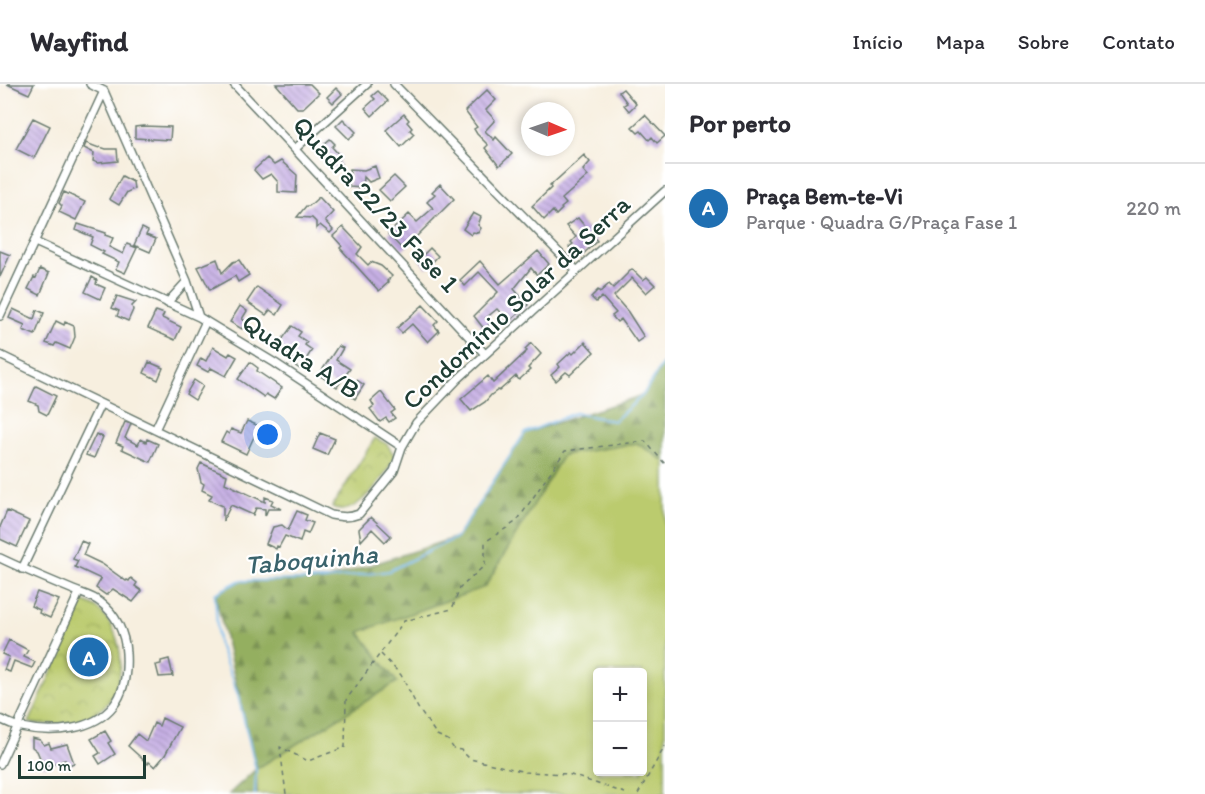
<!DOCTYPE html>
<html lang="pt">
<head>
<meta charset="utf-8">
<style>
  body { margin:0; font-family:Itim,sans-serif; background:#f7f7f7; color:#2b2b33 }
  .controls { position:absolute; right:18px; bottom:18px; display:grid; overflow:hidden; border-radius:6px; box-shadow:0 3px 9px #0003 }
  .controls button { width:54px; height:54px; display:grid; place-items:center; padding:0; border:0; border-bottom:2px solid #e1e1e2; background:#fff; color:#2b2b33; font:30px sans-serif }
  .compass { position:absolute; left:521px; top:18px; width:54px; height:54px; border-radius:50%; background:#fff; box-shadow:0 3px 9px #0003; rotate:92deg }
  .scale { position:absolute; left:18px; bottom:15px; width:128px; box-sizing:border-box; padding-left:6px; border:3px solid #1f3d34; border-top:0; font-size:16px; line-height:21px; white-space:nowrap; color:#1f3d34; -webkit-text-stroke:4px #fff; paint-order:stroke }
  .you { position:absolute; left:268px; top:351px; width:21px; height:21px; margin:-15px; border:4px solid #fff; border-radius:50%; background:#1a73e8; box-shadow:0 0 0 9px #1a73e833 }
  .badge { display:grid; place-items:center; width:39px; height:39px; border-radius:50%; background:#1f6fb2; color:#fff; font-size:20px; font-weight:700 }
  .pin { position:absolute; translate:-50% -50%; border:3px solid #fff; box-shadow:0 2px 6px #0006 }
  .list { margin:0; padding:0; list-style:none }
  h2 { display:flex; justify-content:space-between; align-items:center; height:78px; margin:0; padding:0 24px; font-size:26px }
  h2 small { font-size:20px; font-weight:400; color:#7c7c81 }
  .list li { display:grid; grid-template-columns:39px 1fr auto; gap:18px; align-items:center; box-sizing:border-box; height:90px; padding:0 24px; border-top:2px solid #e1e1e2 }
  .list b { display:block; font-size:22px; white-space:nowrap }
  .list p { margin:0; font-size:20px; white-space:nowrap; color:#7c7c81 }
  .list em { font-size:20px; font-style:normal; color:#7c7c81 }
  .map { position:relative; flex:none; width:665px; height:710px; overflow:hidden }
  header { display:flex; align-items:center; gap:36px; box-sizing:border-box; height:84px; padding:0 30px; background:#fff; border-bottom:2px solid #e1e1e2 }
  header strong { font-size:28px }
  nav { display:flex; gap:33px; margin-inline-start:auto; font-size:21px }
  main { display:flex }
  aside { flex:1; background:#fff }
  .map>svg:first-child { display:block }
</style>
</head>
<body>
<header>
<strong>Wayfind</strong>
<nav><a>Início</a><a>Mapa</a><a>Sobre</a><a>Contato</a></nav>
</header>
<main>
<div class="map">
<svg width="665" height="710" viewBox="0 0 665 710">
  <defs>
    <pattern id="forest-firs" width="22" height="20" patternUnits="userSpaceOnUse" patternTransform="scale(1.5)"><rect width="22" height="20" fill="#94af61"/><path d="M5 1l3.5 6h-7zM16 11l3.5 6h-7z" fill="#789051"/></pattern>
    <pattern id="park-crowns" width="20" height="18" patternUnits="userSpaceOnUse" patternTransform="scale(1.5)"><rect width="20" height="18" fill="#bbcb6e"/><path d="M2 6a3 3 0 1 1 6 0M12 15a3 3 0 1 1 6 0" fill="none" stroke="#a0af60"/></pattern>
    <pattern id="building-back-hatch" width="6" height="6" patternUnits="userSpaceOnUse" patternTransform="scale(1.5)"><rect width="6" height="6" fill="#c7b0e5"/><path d="M-1 5l2 2M0 0l6 6M5-1l2 2" fill="none" stroke="#a190ba"/></pattern>
  </defs>
  <rect width="100%" height="100%" fill="#fff"/>
  <filter id="ink" filterUnits="userSpaceOnUse"><feTurbulence type="fractalNoise" baseFrequency=".0167" numOctaves="2"/><feDisplacementMap in="SourceGraphic" scale="12" xChannelSelector="R" yChannelSelector="G"/><feConvolveMatrix kernelMatrix="1 2 1 2 8 2 1 2 1" color-interpolation-filters="sRGB"/></filter>
  <filter id="wash" filterUnits="userSpaceOnUse"><feTurbulence type="fractalNoise" baseFrequency=".008" numOctaves="4" result="noise"/><feDisplacementMap in="SourceGraphic" scale="24" xChannelSelector="R" yChannelSelector="G"/><feGaussianBlur stdDeviation="1.35" result="paint"/><feColorMatrix in="noise" values="0 0 0 0 0 0 0 0 0 0 0 0 0 0 0 0 0 1.4 0 .05"/><feComposite in="paint" operator="in"/></filter>
  <g filter="url(#wash)">
    <rect width="100%" height="100%" fill="#f7efdf"/>
    <path fill="#bbcb6e" stroke="#6d8451" stroke-width="1.5" fill-rule="evenodd" d="M637,359L665,377V710H257L256,685L396,598L359,548L485,503L563,371ZM598,588H642V688H598Z"/>
    <path fill="url(#forest-firs)" stroke="#5a764a" stroke-width="1.5" d="M665,276V377L637,359L563,371L485,503L359,548L397,598L256,685L257,710H229L256,685L215,510L239,497L325,496L457,453L525,349L643,311Z"/>
    <path fill="url(#park-crowns)" stroke="#6d8451" stroke-width="1.5" d="M375,354L387,360L395,372C387,389 362,426 341,426C338,426 335,424 332,423Z
      M83,517C88,520 95,522 99,526C125,549 130,604 100,626C79,641 53,642 29,639Z"/>
    <g fill="none" stroke-linecap="round" stroke-linejoin="round">
      <path stroke="#7abcf0" stroke-width="2" d="M255,710L256,685L238,611L218,558L215,510L239,497L325,496L389,487L457,453L525,349L575,329L614,337L643,311L665,276"/>
    </g>
    <g id="blocks">
      <path fill="url(#building-back-hatch)" d="M7,0H34L29,10Z
        M276,0H310L319,9L303,24H297Z
        M336,4L342,10L333,19L327,13Z
        M623,5L636,20L629,27L624,21L627,19L619,8Z
        M487,6L496,16L486,26L495,36L485,47L494,56L496,53L512,70L499,82L485,64L488,61L477,50L474,45L477,43L465,27Z
        M378,7L388,17L372,32L365,24L375,15L372,12Z
        M404,30L409,36L407,38L412,44L410,46L414,50L401,63L386,46Z
        M645,31L665,52L657,59L652,53L649,56L641,47L638,49L632,43Z
        M33,34L50,42L34,74L16,65Z
        M343,35L356,48L349,55L336,42Z
        M143,42L171,43L170,56L135,54V43Z
        M330,55L335,60L332,63L341,73L338,77L341,80L333,87L327,81L329,79L322,72L325,69L322,66L324,65L322,62Z
        M86,59L99,64L100,63L106,65H117L118,77L98,79L93,77L94,69L84,64Z
        M584,71L590,78L583,86L588,92L562,115L566,120L561,124L562,125L556,131L553,127L544,136L532,122L551,104L550,102Z
        M267,74L274,81L281,77L297,91L296,109L278,108V98L271,90L262,95L254,86Z
        M375,82L379,94L369,98L364,93L363,104L349,103L350,85L364,86Z
        M122,92L133,98L134,105L127,108L119,121L109,115Z
        M394,92L405,103L390,117L379,106Z
        M440,100L454,115L403,166L388,150L409,130L417,138L433,124L427,118L435,110L432,108Z
        M64,108L85,118L76,136L59,128L62,122L59,119Z
        M319,113L333,128L325,137L333,146L330,149L320,141L316,145V138L312,134L297,133L306,122H309Z
        M473,129L481,133L478,141L481,144L478,149L473,148L471,151L463,145Z
        M578,134L597,157L579,174L569,163L573,160L571,158L576,153L566,142Z
        M78,140L106,149L105,151L113,154L109,163L123,170L127,160L137,164L125,189L116,185L119,178L102,170L104,168L90,161L93,153L76,146Z
        M343,143L362,163L357,170L368,181L371,178L381,182L392,192L387,197L389,198L379,207L340,164L342,162L333,152Z
        M142,144L148,147L146,151L156,155L150,168L134,161Z
        M430,164L438,172L427,184L419,175Z
        M0,167L10,171L0,193Z
        M538,167L549,180L537,191L531,184L514,205L528,221L509,238L497,225L486,234L491,239L484,245L474,232L498,208L479,188L465,202L460,196L480,177L500,200Z
        M217,175L222,189L233,178L239,176L249,191L238,198L235,192L210,206L198,183Z
        M40,185L49,189L40,211L28,205L34,193L36,194Z
        M632,185L643,196L647,193L655,201L646,209L632,194L614,212L628,228L644,253L637,258L621,235L617,238L612,232L616,229L602,213L596,218L591,213L598,206L600,208L609,200L613,204Z
        M92,193L97,196L96,200L105,204L100,215L85,208Z
        M257,203L283,221L277,231L270,226L266,231L247,218Z
        M117,212L136,218L132,222L133,226L128,237L117,232L119,227L112,224Z
        M423,221L438,237L434,241L439,247L428,258L412,240L402,249L397,244Z
        M240,222L247,227L242,235L247,238L242,245L230,238Z
        M13,225L34,235L37,226L44,229L35,251L23,246L25,241L9,234Z
        M156,227L164,230L162,234L181,243L175,256L148,244Z
        M56,237L64,241L65,238L74,242L75,253L70,265L56,259L54,262L46,259Z
        M292,242L301,248L298,252L307,258L305,261L312,266L300,285L291,279L293,275L276,264Z
        M585,258L594,268L570,291L566,288L556,297L551,291L560,283L558,280L571,268L573,270Z
        M531,259L541,270L528,284L530,286L519,296L516,292L499,307L498,306L491,311L485,318L471,327L461,315L488,292L493,299L527,267L525,265Z
        M338,262L343,264L336,276L350,285L337,303L319,291Z
        M213,263L228,272L230,269L237,273L226,292L211,284L208,288L197,282L201,274L206,277Z
        M149,278L163,284L158,296L144,289Z
        M250,278L258,284L257,287L282,304L274,315L266,310L264,313L238,295Z
        M194,296L203,302L195,316L186,310Z
        M357,296L364,301L355,315L348,310Z
        M36,302L56,312L47,331L39,327L38,321L29,317Z
        M381,308L395,326L391,329L395,334L389,338L386,334L380,338L370,325L374,322L371,317Z
        M247,337L259,342L246,370L221,358L226,348L229,350L231,345L241,349Z
        M125,338L131,340L125,354L138,361L141,355L146,358L147,355L158,360L150,378L122,365L123,362L116,359Z
        M320,349L335,355L327,371L313,365Z
        M96,350L103,353L94,374L86,371Z
        M201,379L227,391L225,399L265,418V413L273,416L271,420L281,425H268L265,432V425L256,424L253,431L231,421L223,437V422L209,416L212,411L202,406L204,400L201,398L198,385Z
        M7,427L29,437L17,463L0,455V443Z
        M297,427L307,431L305,436L313,439L308,450L303,448L300,458L285,452L279,463L277,462L276,465L266,460L273,443L282,441L288,446Z
        M371,433L391,452L385,458L372,445L361,457L359,445Z
        M81,457L88,460L83,471L102,480L126,497L127,496L129,497L131,494L137,499L135,502L142,507L133,518L113,505L106,511L96,504L101,495L75,483L78,477L73,475Z
        M37,508L59,516L50,534L39,529L40,526L31,522Z
        M9,556L28,566L24,573L35,578L32,584L14,577L10,588L4,586L9,573L2,570Z
        M169,575L173,592L159,593L156,581L161,580V577Z
        M162,634L180,643L165,671L155,683L149,678L148,680L128,662L137,650L146,657L154,639L159,642Z
        M105,647L111,657L108,659L115,670L100,680L95,672L100,669L91,655Z
        M32,654L40,656L44,661L49,659L51,664L67,660L74,679L66,682L65,676L44,683L37,667L32,663Z"/>
    </g>
  </g>
  <g filter="url(#ink)">
    <use href="#blocks" fill-opacity="0" stroke="#6b7b70" stroke-width="1.5"/>
    <g fill="none" stroke-linecap="round" stroke-linejoin="round">
      <g stroke="#6b7b70" stroke-width="10">
        <path id="minor" d="M90,0L104,7
          M234,0L485,270
          M394,0L577,187
          M104,7L187,197L199,233
          M296,64L367,0
          M35,158L199,233L275,279L402,363
          M167,219L187,197
          M0,232L104,7
          M0,271L331,431C342,433 349,434 359,430L394,387L402,363L416,339L457,296L665,107
          M155,346L206,237
          M0,474C23,485 47,495 71,505C80,509 93,512 100,518C116,530 125,549 126,569C127,586 125,607 114,621C94,647 51,650 21,643C14,642 7,638 0,635
          M22,485L100,321
          M0,680L79,509"/>
      </g>
      <path stroke="#6b7b70" stroke-width="1.5" stroke-dasharray="4.5 4.5" stroke-linecap="butt" d="M381,570L401,591L418,624L437,651L448,656L454,665L461,666L470,675L526,688L568,690L628,710
        M286,710L280,663L308,677L345,663L346,616L404,537L452,525L460,504L485,481V458L517,437L565,367L645,357L665,380
        M638,710L665,662"/>
      <use href="#minor" stroke="#fff" stroke-width="7"/>
    </g>
  </g>
  <g text-anchor="middle" dominant-baseline="central" stroke-width="4.5" stroke-linejoin="round" paint-order="stroke">
    <g font-size="26" fill="#1f3d34" stroke="#fff">
      <text transform="translate(376 120) rotate(47)">Quadra 22/23 Fase 1</text>
      <text transform="translate(516 218) rotate(-43)">Condomínio Solar da Serra</text>
      <text transform="translate(301 272) rotate(33)">Quadra A/B</text>
    </g>
    <g font-size="27" font-style="italic" fill="#3a636c" stroke="#fff">
      <text transform="translate(311 475) rotate(-5)">Taboquinha</text>
    </g>
  </g>
</svg>
<div class="controls">
<button>+</button>
<button>−</button>
</div>
<svg class="compass" viewBox="-18 -18 36 36"><path d="M0-13l5 13h-10z" fill="#e53935"/><path d="M0 13l5-13h-10z" fill="#7c7c81"/></svg>
<div class="scale">100 m</div>
<div class="you"></div>
<div class="pin badge" style="left:89px;top:573px">A</div>
</div>
<aside>
<h2>Por perto<small></small></h2>
<ul class="list">
<li><span class="badge">A</span><div><b>Praça Bem-te-Vi</b><p>Parque · Quadra G/Praça Fase 1</p></div><em>220 m</em></li>
</ul>
</aside>
</main>
</body>
</html>
